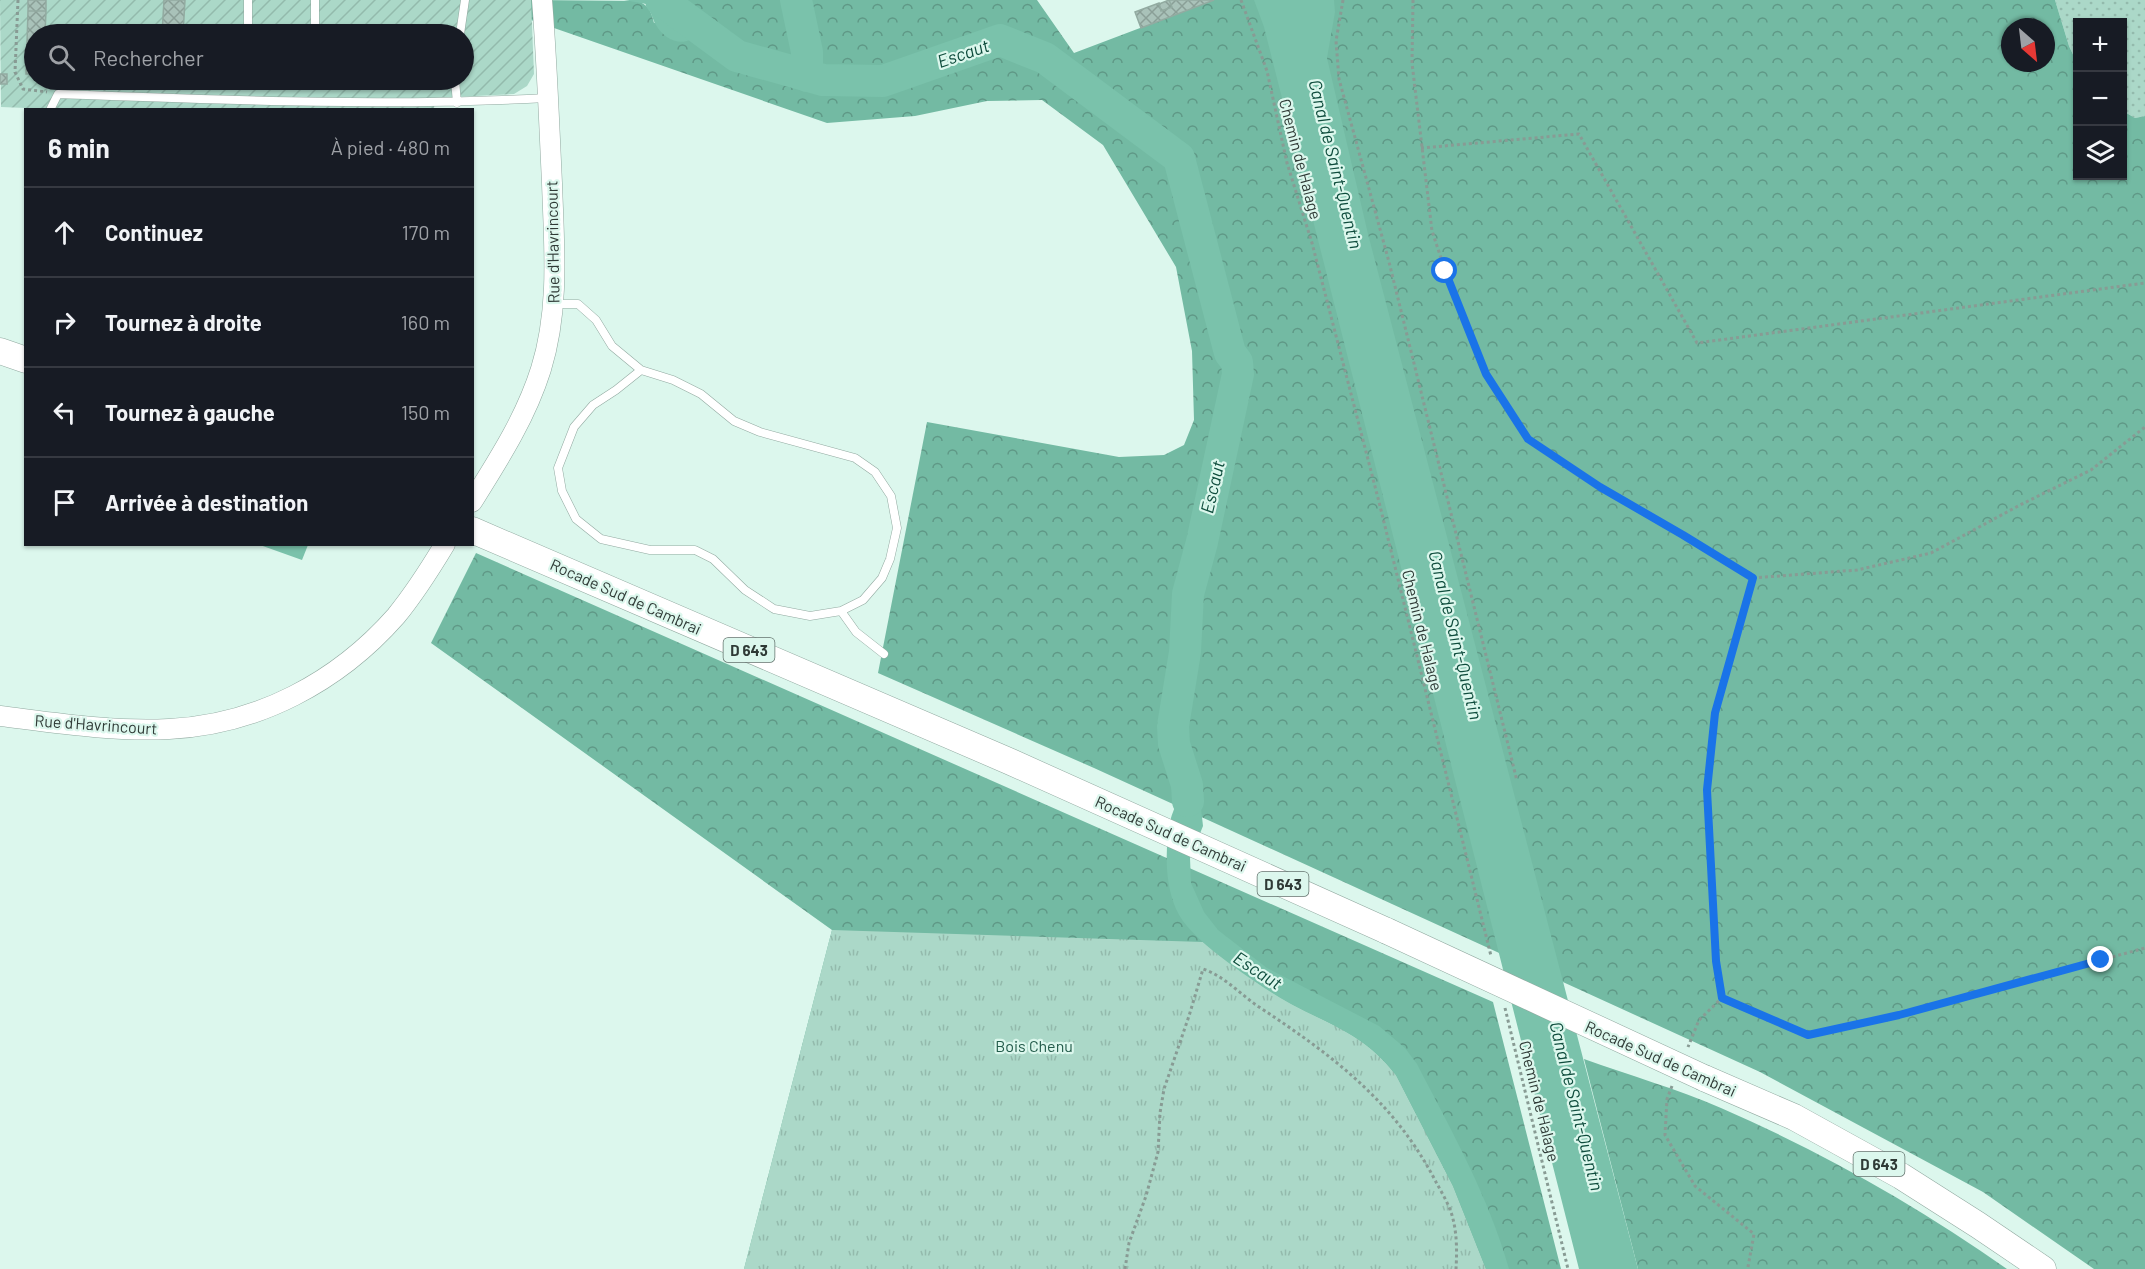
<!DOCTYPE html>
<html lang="fr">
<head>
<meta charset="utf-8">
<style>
  body { margin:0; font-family:Barlow,sans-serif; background:#20242c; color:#f1f3f6 }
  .controls { position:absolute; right:18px; top:18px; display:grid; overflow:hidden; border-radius:0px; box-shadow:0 2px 4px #0004 }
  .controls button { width:54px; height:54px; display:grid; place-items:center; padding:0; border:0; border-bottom:2px solid #363941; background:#171b24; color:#f1f3f6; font:30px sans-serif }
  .compass { position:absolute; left:2001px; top:18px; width:54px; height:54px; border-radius:50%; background:#171b24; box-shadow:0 2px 4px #0004; rotate:152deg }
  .stop { position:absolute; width:18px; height:18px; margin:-14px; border:4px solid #1a73e8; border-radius:50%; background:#fff }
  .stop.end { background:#1a73e8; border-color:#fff; box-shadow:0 2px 6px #0008 }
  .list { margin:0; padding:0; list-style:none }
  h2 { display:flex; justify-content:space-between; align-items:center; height:78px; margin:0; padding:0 24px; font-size:26px }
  h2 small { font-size:20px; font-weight:400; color:#9ea1a6 }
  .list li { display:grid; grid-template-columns:39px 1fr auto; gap:18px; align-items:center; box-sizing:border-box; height:90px; padding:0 24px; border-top:2px solid #363941 }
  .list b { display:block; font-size:22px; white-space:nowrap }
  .list em { font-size:20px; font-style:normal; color:#9ea1a6 }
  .icon { flex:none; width:33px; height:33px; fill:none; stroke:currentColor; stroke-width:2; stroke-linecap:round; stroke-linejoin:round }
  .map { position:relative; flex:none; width:2145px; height:1269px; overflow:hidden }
  .search { position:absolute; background:#171b24; box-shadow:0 2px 4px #0004; left:24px; top:24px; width:450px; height:66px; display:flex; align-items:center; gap:15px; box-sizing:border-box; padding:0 21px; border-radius:33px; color:#9ea1a6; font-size:22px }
  .panel { position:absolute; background:#171b24; box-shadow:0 2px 4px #0004; left:24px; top:108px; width:450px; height:438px; border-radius:0px }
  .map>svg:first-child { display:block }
</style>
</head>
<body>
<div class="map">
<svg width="2145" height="1269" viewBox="0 0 2145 1269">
  <defs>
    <pattern id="grass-dots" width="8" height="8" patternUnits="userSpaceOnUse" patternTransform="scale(1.5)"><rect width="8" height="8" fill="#abd8c8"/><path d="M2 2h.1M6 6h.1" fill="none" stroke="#93baac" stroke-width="1.8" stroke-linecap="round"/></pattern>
    <pattern id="forest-crowns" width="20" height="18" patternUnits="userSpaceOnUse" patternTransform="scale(1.5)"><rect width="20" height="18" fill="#73baa3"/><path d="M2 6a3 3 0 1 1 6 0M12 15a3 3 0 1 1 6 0" fill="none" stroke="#5f9886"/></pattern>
    <pattern id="park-tufts" width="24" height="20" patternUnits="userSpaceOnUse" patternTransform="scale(1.5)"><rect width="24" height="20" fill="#abd8c8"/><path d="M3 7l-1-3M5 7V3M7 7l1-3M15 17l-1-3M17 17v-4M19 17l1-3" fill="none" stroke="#93baac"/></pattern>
    <pattern id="garden-furrows" width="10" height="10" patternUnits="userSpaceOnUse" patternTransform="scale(1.5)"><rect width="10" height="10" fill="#abd8c8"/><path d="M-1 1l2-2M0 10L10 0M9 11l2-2" fill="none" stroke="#93baac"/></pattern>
    <pattern id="building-cross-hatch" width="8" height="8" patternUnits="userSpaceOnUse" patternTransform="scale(1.5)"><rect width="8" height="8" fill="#a9c2b9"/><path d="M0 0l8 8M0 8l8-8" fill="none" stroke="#8a9f97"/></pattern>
  </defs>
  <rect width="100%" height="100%" fill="#dcf7ed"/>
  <path fill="url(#grass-dots)" d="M2055,0H2145V116L2135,118L2123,111L2122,22H2078L2077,63L2069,46Z"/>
  <path fill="url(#forest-crowns)" fill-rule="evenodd" d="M531,0L637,1C649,5 651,11 654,23L687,10L673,0H1037L1074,53L1214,0H2055L2069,46L2077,63L2078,176H2122L2123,111L2135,118L2145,116V1269H2094L1983,1192L1760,1072L1094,768L878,673L927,422L1119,457L1164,455L1184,445L1194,420L1192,351L1176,267L1103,145L1042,100L987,101L915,116L827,123L531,20ZM2010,27H2046V63H2010Z
    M476,553L1493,1002L1561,1269H744L832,930L431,643Z
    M1584,1059C1629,1075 1677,1089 1721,1108C1822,1152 1918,1206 2007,1269H1638Z"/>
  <path fill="url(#park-tufts)" d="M832,930L1203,942C1230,964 1260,986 1290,1003C1334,1027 1364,1034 1396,1075L1453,1186L1486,1269H744Z"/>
  <path fill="url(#garden-furrows)" fill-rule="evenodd" d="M0,0H531L534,74L527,86L514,94L435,98L434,109L76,110L1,107ZM34,34H464V80H34Z"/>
  <path fill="#7ac2ab" d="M624,0C638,0 659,0 672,0C684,3 697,20 699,32C686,49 666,42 656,25C652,18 651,11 646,4Z
    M1254,0H1334L1335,12L1327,58L1368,234L1638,1269H1579L1264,27Z
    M260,545H308L302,560Z
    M1191,757L1198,781L1203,826L1190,858L1191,883L1204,912L1218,930L1267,968L1379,1026L1405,1048L1417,1064C1451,1130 1489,1197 1509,1269H1486L1453,1186L1396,1075C1365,1035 1335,1027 1291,1004C1264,989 1236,969 1212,950C1198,938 1183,925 1176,909C1164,881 1165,847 1171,818C1173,811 1177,804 1177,796C1177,783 1171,773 1166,761Z"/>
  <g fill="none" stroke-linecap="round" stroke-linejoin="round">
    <path stroke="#7ac2ab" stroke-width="32" d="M661,0L737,56L823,80L883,81L1000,40L1045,58L1179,158L1230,353L1237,362L1238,374L1202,542L1188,594L1185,652L1173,726L1174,744L1187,785L1188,801
      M796,0L807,52V76"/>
  </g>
  <path fill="url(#building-cross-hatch)" stroke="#92aba1" stroke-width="1.5" d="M28,0H46V11H28Z
    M164,0H185L183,34H162Z
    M1169,0H1214L1141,28L1135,12L1159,3L1161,11L1172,7Z
    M1169,0L1172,7L1161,11L1159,4Z
    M28,11H46L45,34H34V74H26Z
    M0,74H7V84H0Z"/>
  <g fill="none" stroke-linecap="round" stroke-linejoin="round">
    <g stroke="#91a9a0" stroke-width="9">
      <path id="service" d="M248,0V34
        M315,34V0
        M460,34L465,0
        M455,80L457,103
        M50,110L58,94C221,100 384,107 546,98
        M554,304H578L596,320L612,346L641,370
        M641,370L673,380L701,394L734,421L760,432L855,458L875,472L891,496L897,528L890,559L882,578L863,600L841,611L810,616L774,609L745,590L713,559L695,550H650L601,539L576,519L562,491L558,468L574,427L593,405L616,390Z
        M841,611L856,632L884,654"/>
    </g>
    <g stroke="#91a9a0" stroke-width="21">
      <path id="tertiary" d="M472,502C499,459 526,417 541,369C560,308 554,245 552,183C549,122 547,61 542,0
        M0,716C56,723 113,732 169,729C257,725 338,682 396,616C414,594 430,569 445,544"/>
    </g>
    <g stroke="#91a9a0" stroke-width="27">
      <path id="trunk" d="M0,351L26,360
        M472,530L1011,762L1387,931
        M1704,1078L1794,1117L1901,1176L1978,1225L2043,1269"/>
    </g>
    <path stroke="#889b94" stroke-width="3" stroke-dasharray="3 3" stroke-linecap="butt" d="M18,0L15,72L23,89L47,92
      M1241,0L1267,71L1287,163L1312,243L1379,502L1491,956
      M1343,0L1336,41L1339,79L1389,262L1517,781
      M1413,0L1412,63L1432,231L1452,291L1486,374L1528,439L1600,487L1683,535L1753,578L1715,713L1707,790L1716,961L1722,998L1699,1020L1688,1047
      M1421,148L1579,134L1697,343L2145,283
      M1753,578L1857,570L1931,553L2020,505L2091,470L2145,427
      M1722,998L1808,1035L1899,1015L2145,948
      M1505,1008L1568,1269
      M1672,1086L1667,1099L1665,1135L1695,1186L1754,1234L1748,1267
      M1125,1269L1129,1243L1146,1196L1158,1152L1160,1113L1164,1089L1189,1016L1203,969C1224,976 1240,994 1259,1007C1332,1055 1395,1102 1436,1182C1442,1193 1450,1206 1453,1219C1457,1235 1457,1252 1456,1269"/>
    <use href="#service" stroke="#fff" stroke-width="8"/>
    <use href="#tertiary" stroke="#fff" stroke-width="20"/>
    <use href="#trunk" stroke="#fff" stroke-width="26"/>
    <g stroke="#91a9a0" stroke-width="27" stroke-linecap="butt">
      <path id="trunk-bridge" d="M1387,931L1704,1078"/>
    </g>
    <use href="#trunk-bridge" stroke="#fff" stroke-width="26"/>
  </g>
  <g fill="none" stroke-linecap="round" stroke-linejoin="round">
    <path stroke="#1a73e8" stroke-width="8" d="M1445,271L1486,374L1528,439L1600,487L1683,535L1753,578L1715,713L1707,790L1716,961L1722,998L1808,1035L1899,1015L2101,960"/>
  </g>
  <g text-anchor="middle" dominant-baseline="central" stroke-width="4.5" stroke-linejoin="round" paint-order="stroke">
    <g fill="#dcf7ed" stroke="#63736d" stroke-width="1.5">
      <rect x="723.5" y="638" width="51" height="24" rx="4.5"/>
      <rect x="1257.5" y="872" width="51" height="24" rx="4.5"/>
      <rect x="1853.5" y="1152" width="51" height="24" rx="4.5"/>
    </g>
    <g font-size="15" font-weight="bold" fill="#2f3a36">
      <text x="749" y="650">D 643</text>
      <text x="1283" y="884">D 643</text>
      <text x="1879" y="1164">D 643</text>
    </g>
    <g font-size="16" fill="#2f3a36" stroke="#dcf7ed">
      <text transform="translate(1301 159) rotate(75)">Chemin de Halage</text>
      <text transform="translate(552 242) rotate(-91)">Rue d'Havrincourt</text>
      <text transform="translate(626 596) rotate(24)">Rocade Sud de Cambrai</text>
      <text transform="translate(1423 630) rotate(76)">Chemin de Halage</text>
      <text transform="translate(96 724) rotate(4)">Rue d'Havrincourt</text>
      <text transform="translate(1171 833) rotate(24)">Rocade Sud de Cambrai</text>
      <text transform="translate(1661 1058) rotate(24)">Rocade Sud de Cambrai</text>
      <text transform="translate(1540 1101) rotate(76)">Chemin de Halage</text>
    </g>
    <g font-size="16" fill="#225b4a" stroke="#dcf7ed">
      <text x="1034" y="1045">Bois Chenu</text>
    </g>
    <g font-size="18" font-style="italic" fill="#0e4c3c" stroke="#dcf7ed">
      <text transform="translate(963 53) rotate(-19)">Escaut</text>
      <text transform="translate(1336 164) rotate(76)">Canal de Saint-Quentin</text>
      <text transform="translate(1212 487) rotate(-77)">Escaut</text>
      <text transform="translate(1456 635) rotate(76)">Canal de Saint-Quentin</text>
      <text transform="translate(1258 970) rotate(33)">Escaut</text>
      <text transform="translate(1577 1106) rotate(76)">Canal de Saint-Quentin</text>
    </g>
  </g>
</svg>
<div class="controls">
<button>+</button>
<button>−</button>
<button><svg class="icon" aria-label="layers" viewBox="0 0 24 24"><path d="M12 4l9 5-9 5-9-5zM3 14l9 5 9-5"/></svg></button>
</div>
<svg class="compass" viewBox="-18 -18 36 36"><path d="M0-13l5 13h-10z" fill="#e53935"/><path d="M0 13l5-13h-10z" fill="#9ea1a6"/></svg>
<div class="stop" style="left:1445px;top:271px"></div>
<div class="stop end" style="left:2101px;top:960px"></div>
<div class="search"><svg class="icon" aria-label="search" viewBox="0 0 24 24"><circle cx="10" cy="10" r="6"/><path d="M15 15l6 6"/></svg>Rechercher</div>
<section class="panel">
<h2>6 min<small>À pied · 480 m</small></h2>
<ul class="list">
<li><svg class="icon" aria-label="ahead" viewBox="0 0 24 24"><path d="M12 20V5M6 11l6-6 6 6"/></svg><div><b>Continuez</b></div><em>170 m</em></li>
<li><svg class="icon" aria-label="right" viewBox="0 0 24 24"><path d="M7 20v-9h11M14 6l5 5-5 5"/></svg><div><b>Tournez à droite</b></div><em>160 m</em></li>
<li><svg class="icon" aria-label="left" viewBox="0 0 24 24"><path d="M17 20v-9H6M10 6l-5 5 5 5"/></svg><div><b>Tournez à gauche</b></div><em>150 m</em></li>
<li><svg class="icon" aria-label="arrive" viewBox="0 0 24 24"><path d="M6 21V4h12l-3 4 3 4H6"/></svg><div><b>Arrivée à destination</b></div></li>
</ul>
</section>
</div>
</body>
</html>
